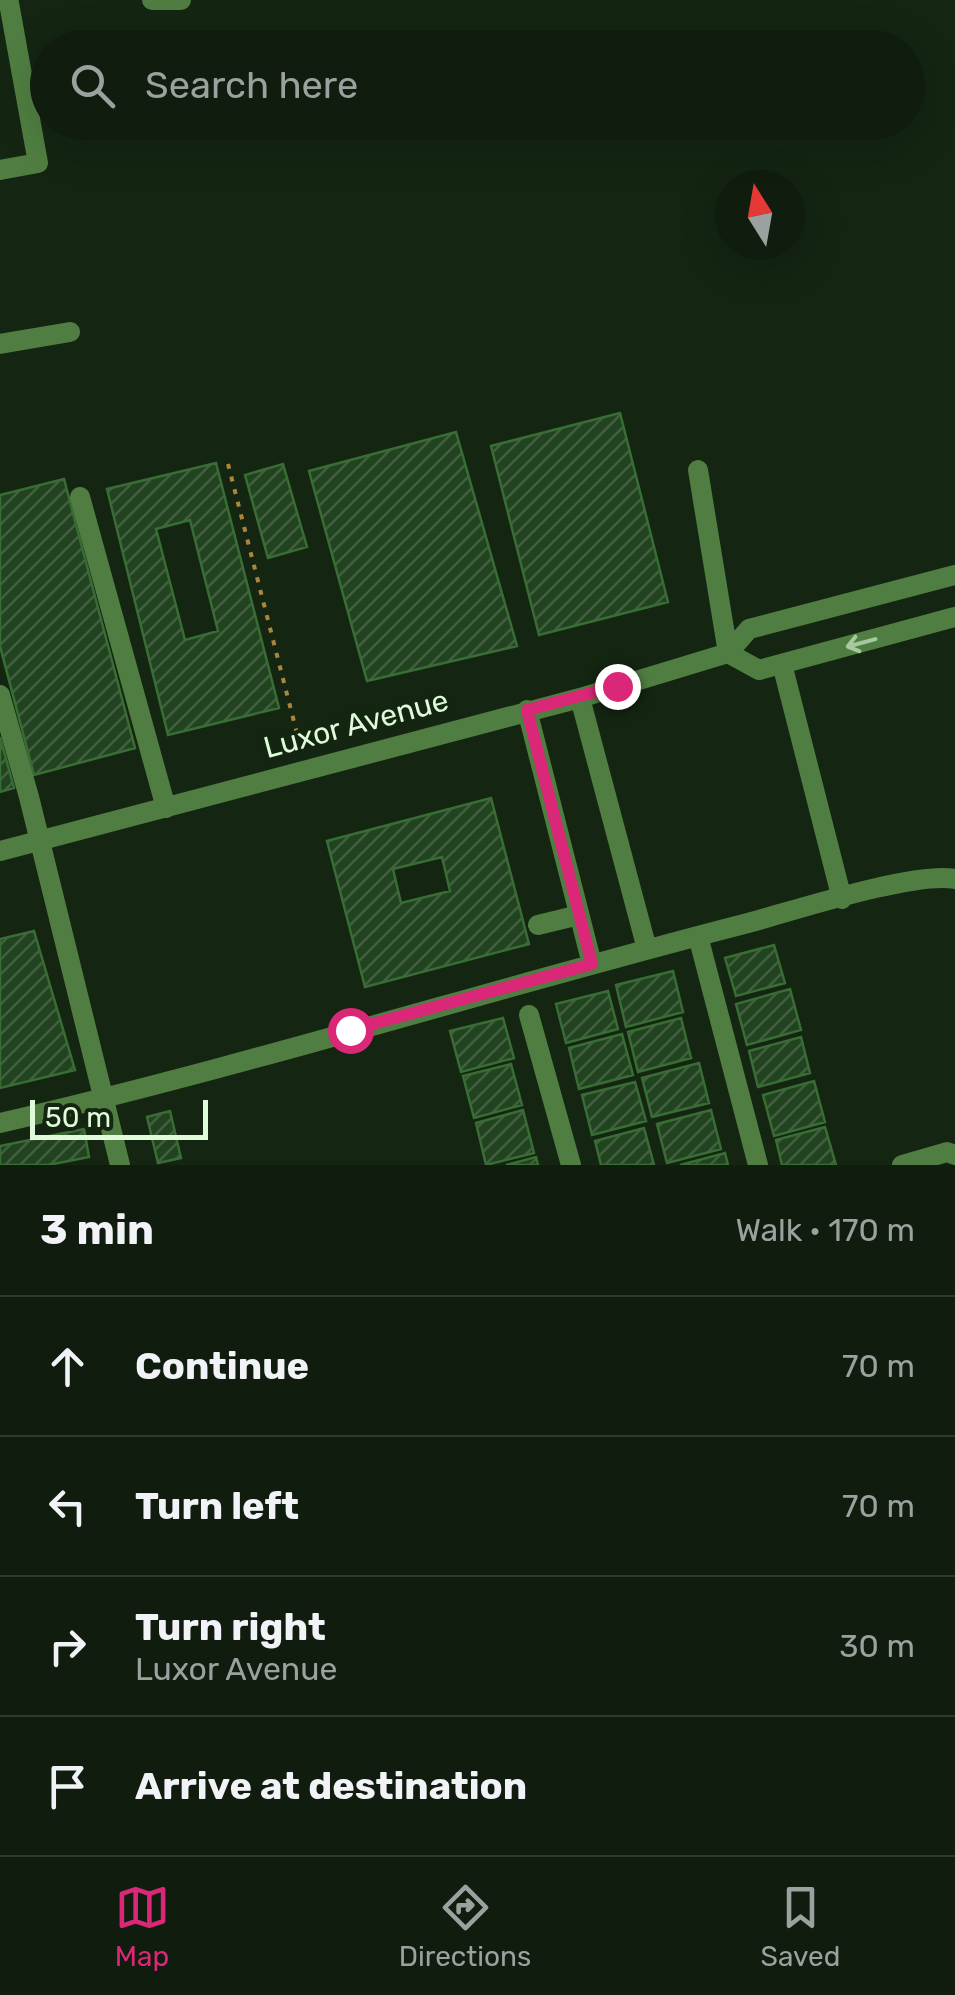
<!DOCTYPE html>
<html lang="en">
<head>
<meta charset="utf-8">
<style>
  body { margin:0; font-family:Rubik,sans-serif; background:#1d291c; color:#f1f3f6 }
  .compass { position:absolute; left:715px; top:170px; width:90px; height:90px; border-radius:50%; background:#0f1c0e; box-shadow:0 10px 40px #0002; rotate:349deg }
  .scale { position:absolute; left:30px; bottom:25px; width:178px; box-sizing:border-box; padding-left:10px; border:5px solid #dffbda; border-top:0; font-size:28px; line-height:35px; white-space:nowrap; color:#dffbda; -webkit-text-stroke:8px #142512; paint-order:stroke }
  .stop { position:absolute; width:30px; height:30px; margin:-22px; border:8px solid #db2777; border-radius:50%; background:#fff }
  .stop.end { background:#db2777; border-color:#fff; box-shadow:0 2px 10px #0008 }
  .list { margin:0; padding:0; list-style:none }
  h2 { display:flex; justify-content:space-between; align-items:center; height:130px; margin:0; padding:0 40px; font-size:42px }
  h2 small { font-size:32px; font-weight:400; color:#9ba19e }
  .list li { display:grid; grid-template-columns:65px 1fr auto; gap:30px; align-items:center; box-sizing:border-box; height:140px; padding:0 40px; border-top:2px solid #2f3a2e }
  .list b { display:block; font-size:38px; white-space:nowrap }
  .list p { margin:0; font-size:32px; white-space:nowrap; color:#9ba19e }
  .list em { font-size:32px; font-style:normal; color:#9ba19e }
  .icon { flex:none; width:55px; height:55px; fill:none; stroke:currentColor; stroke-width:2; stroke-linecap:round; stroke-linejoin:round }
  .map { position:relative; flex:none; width:955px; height:1165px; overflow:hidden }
  .search { position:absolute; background:#0f1c0e; box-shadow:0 10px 40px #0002; left:30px; right:30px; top:30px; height:110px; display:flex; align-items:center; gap:25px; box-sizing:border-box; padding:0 35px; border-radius:55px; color:#9ba19e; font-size:38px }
  .sheet { height:690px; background:#0f1c0e }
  nav { display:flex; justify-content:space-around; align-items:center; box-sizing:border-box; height:140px; border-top:2px solid #2f3a2e; background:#0f1c0e; font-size:28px; color:#9ba19e }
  nav a { display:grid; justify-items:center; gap:5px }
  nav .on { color:#db2777 }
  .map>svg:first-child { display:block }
</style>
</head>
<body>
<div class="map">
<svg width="955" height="1165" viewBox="0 0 955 1165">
  <defs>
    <pattern id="building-hatch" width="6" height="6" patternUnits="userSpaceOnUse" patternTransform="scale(2.5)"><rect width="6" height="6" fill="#224320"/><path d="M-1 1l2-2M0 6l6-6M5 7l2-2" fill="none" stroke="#425f40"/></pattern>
  </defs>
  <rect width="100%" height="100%" fill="#142512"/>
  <path fill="url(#building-hatch)" stroke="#386d34" stroke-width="2.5" fill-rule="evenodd" d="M620,413L668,602L539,635L491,446Z
    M456,432L517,646L367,681L309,471Z
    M216,463L279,708L168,735L107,489ZM190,520L218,631L185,640L156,529Z
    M283,464L307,547L268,558L245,475Z
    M64,479L135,748L34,775L0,646V495Z
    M0,737L14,788L0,792Z
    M491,798L529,944L365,987L327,841ZM442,857L450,891L401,903L393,869Z
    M34,931L75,1070L0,1088V939Z
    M774,945L785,983L736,996L725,958Z
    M673,971L683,1012L626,1027L616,985Z
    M790,989L801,1030L747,1045L736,1004Z
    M608,991L618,1029L566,1043L556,1004Z
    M503,1018L514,1058L461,1072L450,1031Z
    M681,1018L691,1058L638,1072L628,1032Z
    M622,1034L633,1075L579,1089L569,1048Z
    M801,1037L810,1073L758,1087L749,1051Z
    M699,1063L709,1103L652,1117L642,1078Z
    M511,1064L522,1105L474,1118L463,1076Z
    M814,1081L825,1122L774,1136L763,1095Z
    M635,1082L646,1121L592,1135L582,1095Z
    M523,1110L534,1153L486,1165L476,1123Z
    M711,1110L721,1149L667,1163L657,1124Z
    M170,1111L181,1158L158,1163L147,1117Z
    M825,1127L836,1165H782L776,1140Z
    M644,1128L654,1165H601L595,1141Z
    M84,1129L89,1157L48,1165H0V1146Z
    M725,1153L728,1165H680Z
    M536,1157L538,1165H506Z"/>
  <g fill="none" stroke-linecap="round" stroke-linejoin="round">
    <path stroke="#ab873d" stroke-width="4" stroke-dasharray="5 8" stroke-linecap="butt" d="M228,464L301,749"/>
    <path stroke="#507e42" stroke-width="20" d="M152,0H181
      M0,170L38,163L9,3
      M0,344L70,332
      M698,470L728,653
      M80,497L166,808
      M728,653L759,670L955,617
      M782,664L842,899
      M0,695L29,797L120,1165
      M580,698L647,949
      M527,710L592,964
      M0,851L580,698L728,653L749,629L955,575
      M538,925L579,915
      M698,936L758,1165
      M529,1015L571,1165
      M0,1123C251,1065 498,987 748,923C793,911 915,871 955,879
      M902,1165L947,1152L955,1155"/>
  </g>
  <defs><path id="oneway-shaft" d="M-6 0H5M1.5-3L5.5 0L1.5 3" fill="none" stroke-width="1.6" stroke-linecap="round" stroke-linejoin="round" transform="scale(2.5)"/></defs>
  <use stroke="#a6c99d" href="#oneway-shaft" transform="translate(861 643) rotate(165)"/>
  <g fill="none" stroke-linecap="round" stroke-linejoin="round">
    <path stroke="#db2777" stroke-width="12" d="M350,1030L592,964L527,710L617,686"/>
  </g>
  <g text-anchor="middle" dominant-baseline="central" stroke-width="8" stroke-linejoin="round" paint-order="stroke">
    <g font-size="30" fill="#dffbda" stroke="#142512">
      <text transform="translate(356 724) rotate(-15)">Luxor Avenue</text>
    </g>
  </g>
</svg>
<svg class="compass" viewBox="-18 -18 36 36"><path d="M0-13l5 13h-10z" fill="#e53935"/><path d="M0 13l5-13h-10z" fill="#9ba19e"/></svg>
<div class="scale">50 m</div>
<div class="stop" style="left:350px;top:1030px"></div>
<div class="stop end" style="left:617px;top:686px"></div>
<div class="search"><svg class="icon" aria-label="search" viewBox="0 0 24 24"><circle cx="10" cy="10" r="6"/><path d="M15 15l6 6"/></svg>Search here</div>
</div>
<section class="sheet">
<h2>3 min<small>Walk · 170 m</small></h2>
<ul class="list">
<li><svg class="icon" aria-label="ahead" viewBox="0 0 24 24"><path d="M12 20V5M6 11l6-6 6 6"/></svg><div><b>Continue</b></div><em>70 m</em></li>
<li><svg class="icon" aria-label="left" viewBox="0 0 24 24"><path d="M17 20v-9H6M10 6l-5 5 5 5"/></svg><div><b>Turn left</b></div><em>70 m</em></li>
<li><svg class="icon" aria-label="right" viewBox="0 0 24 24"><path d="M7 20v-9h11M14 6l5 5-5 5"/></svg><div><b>Turn right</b><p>Luxor Avenue</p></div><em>30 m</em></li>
<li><svg class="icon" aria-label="arrive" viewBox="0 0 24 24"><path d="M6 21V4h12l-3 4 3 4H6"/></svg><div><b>Arrive at destination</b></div></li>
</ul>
</section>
<nav>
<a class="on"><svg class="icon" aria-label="map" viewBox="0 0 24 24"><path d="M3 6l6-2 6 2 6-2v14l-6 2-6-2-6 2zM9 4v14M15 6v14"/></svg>Map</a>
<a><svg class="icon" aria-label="directions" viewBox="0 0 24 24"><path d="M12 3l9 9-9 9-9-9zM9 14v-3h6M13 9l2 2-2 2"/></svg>Directions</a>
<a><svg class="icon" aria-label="saved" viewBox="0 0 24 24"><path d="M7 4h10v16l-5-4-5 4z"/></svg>Saved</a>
</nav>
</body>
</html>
